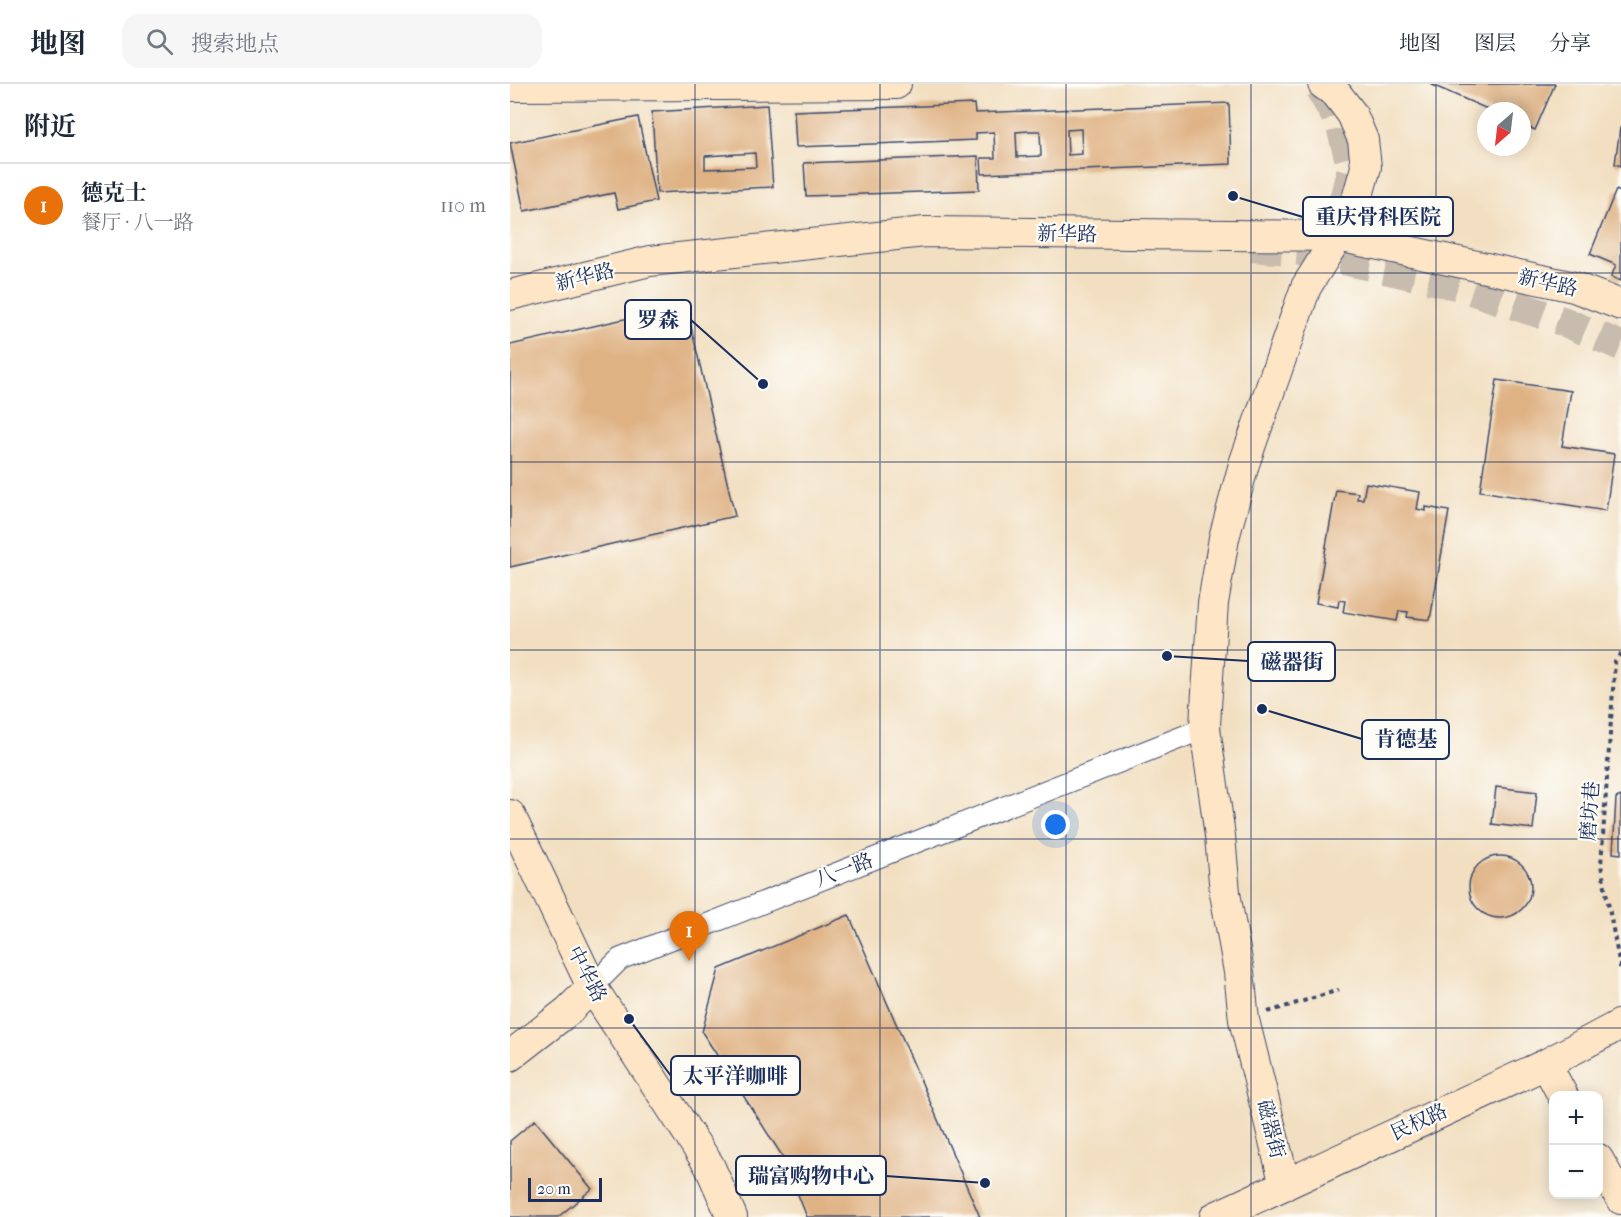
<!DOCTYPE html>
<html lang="zh">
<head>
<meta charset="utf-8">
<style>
  body { margin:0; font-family:"IM FELL French Canon","Noto Serif SC",serif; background:#f6f6f7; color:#1f2937 }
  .controls { position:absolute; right:18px; bottom:18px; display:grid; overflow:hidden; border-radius:12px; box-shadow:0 3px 15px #0003 }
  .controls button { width:54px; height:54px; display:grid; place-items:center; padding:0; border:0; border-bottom:2px solid #e0e1e3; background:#fff; color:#1f2937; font:30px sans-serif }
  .compass { position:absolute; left:967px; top:18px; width:54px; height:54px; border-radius:50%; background:#fff; box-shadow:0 3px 15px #0003; rotate:208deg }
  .scale { position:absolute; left:18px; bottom:15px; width:74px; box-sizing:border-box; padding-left:6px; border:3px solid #1b2f5e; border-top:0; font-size:16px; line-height:21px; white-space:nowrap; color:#1b2f5e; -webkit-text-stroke:4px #fdfcf7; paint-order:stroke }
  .you { position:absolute; left:546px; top:741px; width:21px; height:21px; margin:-15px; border:4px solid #fff; border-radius:50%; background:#1a73e8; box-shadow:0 0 0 9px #1a73e833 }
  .badge { display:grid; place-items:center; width:39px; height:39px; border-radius:50%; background:#db2777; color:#fff; font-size:20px; font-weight:700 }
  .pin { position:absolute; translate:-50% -50px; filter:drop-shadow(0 2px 3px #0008) }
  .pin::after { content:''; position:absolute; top:32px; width:21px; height:18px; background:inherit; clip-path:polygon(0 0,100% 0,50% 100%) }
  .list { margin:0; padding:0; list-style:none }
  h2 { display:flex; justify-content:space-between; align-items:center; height:78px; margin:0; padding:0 24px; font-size:26px }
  h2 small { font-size:20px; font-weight:400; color:#747a83 }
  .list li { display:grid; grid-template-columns:39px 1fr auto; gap:18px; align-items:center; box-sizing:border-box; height:84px; padding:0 24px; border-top:2px solid #e0e1e3 }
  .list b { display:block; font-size:22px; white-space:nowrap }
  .list p { margin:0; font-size:20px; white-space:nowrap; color:#747a83 }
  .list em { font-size:20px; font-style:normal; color:#747a83 }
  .icon { flex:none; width:33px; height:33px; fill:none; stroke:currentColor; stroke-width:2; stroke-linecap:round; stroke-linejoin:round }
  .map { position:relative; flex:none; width:1111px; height:1133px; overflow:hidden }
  header { display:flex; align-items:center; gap:36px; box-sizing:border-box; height:84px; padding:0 30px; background:#fff; border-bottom:2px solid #e0e1e3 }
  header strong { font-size:28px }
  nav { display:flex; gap:33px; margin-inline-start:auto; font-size:21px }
  .search { width:420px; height:54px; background:#f6f6f7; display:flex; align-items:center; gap:15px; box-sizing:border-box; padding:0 21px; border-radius:18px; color:#747a83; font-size:22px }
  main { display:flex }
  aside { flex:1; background:#fff }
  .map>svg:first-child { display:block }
</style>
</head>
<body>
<header>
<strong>地图</strong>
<div class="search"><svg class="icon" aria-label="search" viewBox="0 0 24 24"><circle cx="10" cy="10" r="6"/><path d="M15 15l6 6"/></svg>搜索地点</div>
<nav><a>地图</a><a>图层</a><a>分享</a></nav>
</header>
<main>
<aside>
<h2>附近<small></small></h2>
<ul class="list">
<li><span class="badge" style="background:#e8710a">1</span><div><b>德克士</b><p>餐厅 · 八一路</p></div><em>110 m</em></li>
</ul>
</aside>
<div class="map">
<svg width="1111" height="1133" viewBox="0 0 1111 1133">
  <rect width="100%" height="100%" fill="#fdfcf7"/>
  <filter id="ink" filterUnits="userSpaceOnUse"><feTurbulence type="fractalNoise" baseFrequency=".0167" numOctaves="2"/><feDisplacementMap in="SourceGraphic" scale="12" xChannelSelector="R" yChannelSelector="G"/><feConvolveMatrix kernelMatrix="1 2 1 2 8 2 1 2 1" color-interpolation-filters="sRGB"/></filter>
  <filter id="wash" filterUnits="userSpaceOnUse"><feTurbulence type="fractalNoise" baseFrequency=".008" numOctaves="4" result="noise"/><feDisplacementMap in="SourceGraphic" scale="24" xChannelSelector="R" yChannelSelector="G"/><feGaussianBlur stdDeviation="1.35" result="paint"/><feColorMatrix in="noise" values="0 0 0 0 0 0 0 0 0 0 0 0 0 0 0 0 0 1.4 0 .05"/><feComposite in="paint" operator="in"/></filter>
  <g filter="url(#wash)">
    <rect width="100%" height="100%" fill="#f2dfc1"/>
    <g id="blocks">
      <path fill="#dfb284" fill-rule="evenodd" d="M920,0H1045L1025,46L1012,40V27H982Z
        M719,19L721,80L472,90L471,74H485L484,48L466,49V56L286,63L284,27L464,20L465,29ZM571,45L572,70L558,71L557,46ZM519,47H530L531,72L507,73L506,48Z
        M257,21L263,103L147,109L142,28ZM245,69L246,83L195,85V72Z
        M128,33L146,117L108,125L104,109L14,127L0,59Z
        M1110,44H1111V82L1105,80Z
        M468,72L469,106L296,112L294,79Z
        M1106,106L1111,108V197L1101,193L1106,181L1080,170Z
        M176,221L225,432L0,483V261Z
        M987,296L1061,307L1052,362L1104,370L1096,427L970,407Z
        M856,399L910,408L907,425L916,427V423L939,427L920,536L897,533L898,528L889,527L887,537L833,528L835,517L829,516L828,523L806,519L826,406L848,409L847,415H853Z
        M986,703L1027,708L1023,745L982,740Z
        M1111,712V770L1103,769L1106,714Z
        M959 803a31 31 0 1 1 62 0a31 31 0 1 1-62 0Z
        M339,831L470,1133H297L273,1073L192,948L209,885Z
        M25,1036L82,1105L48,1133H0V1057Z"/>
    </g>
  </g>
  <g filter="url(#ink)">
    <use href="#blocks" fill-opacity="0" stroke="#3b496d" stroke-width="1.5"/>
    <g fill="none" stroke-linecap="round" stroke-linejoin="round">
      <path stroke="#c7bcad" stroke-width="30" stroke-dasharray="30 15" stroke-linecap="butt" d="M810,5L830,39L842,84L833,120
        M742,163L793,167L946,201L1055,238L1111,262"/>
      <g stroke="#3b496d" stroke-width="23">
        <path id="street" d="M82,903L110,875L695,644"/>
      </g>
      <g stroke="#3b496d" stroke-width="32">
        <path id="secondary" d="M0,2L386,0
          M0,211L140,177L415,148L828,152L1064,203L1111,221
          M0,731L82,903L199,1081L222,1133
          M0,972L58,927L82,903
          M1036,980L1053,1012
          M1088,1075L1111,1115
          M775,1101L734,936L729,888L715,809L710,752L695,644L696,623L703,519L714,454L734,380L796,203L828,152L847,115L856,83L853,56L842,30L826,9L813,0
          M705,1133L1036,980L1111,940"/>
      </g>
      <path stroke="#3b496d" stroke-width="4" stroke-dasharray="4.5 4.5" stroke-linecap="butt" d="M1111,569L1105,577L1091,781L1111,888
        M758,928L829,906"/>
      <use href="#street" stroke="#fff" stroke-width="21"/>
      <use href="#secondary" stroke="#fde5c5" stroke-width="30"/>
    </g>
  </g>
  <path fill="none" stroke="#1b2f5e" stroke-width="1.5" stroke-opacity="0.55" d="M185,0V1133M370,0V1133M556,0V1133M741,0V1133M926,0V1133M0,189H1111M0,378H1111M0,566H1111M0,755H1111M0,944H1111"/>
  <g text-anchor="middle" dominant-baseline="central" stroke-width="4.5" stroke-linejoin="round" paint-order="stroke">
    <g font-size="20" fill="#1b2f5e" stroke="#fdfcf7">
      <text transform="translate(557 150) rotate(1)">新华路</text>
      <text transform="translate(75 193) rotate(-14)">新华路</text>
      <text transform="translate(1038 199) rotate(13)">新华路</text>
      <text transform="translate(1080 727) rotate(-86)">磨坊巷</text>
      <text transform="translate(334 786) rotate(-21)">八一路</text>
      <text transform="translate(77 890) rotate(62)">中华路</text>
      <text transform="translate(909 1038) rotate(-25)">民权路</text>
      <text transform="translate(761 1045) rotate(76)">磁器街</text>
    </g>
  </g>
  <path fill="none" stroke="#1b2f5e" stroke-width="2" d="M723 112L793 133M253 300L181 236M657 572L738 577M752 625L852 655M119 935L161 992M475 1099L376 1092"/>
  <g fill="#1b2f5e" stroke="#fdfcf7" stroke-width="2">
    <circle cx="723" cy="112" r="6"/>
    <circle cx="253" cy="300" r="6"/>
    <circle cx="657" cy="572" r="6"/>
    <circle cx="752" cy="625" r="6"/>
    <circle cx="119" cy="935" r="6"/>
    <circle cx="475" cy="1099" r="6"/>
  </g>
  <g fill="#fdfcf7" stroke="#1b2f5e" stroke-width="2">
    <rect x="793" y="113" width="150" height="39" rx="6"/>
    <rect x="115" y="216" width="66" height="39" rx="6"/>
    <rect x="738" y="558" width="87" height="39" rx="6"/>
    <rect x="852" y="636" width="87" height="39" rx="6"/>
    <rect x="161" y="972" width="129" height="39" rx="6"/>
    <rect x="226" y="1072" width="150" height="39" rx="6"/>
  </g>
  <g font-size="21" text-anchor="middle" font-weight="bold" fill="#1b2f5e">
    <text x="868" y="140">重庆骨科医院</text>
    <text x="148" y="243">罗森</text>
    <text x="782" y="585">磁器街</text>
    <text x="896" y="662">肯德基</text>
    <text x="225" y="999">太平洋咖啡</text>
    <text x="301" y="1099">瑞富购物中心</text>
  </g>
</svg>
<div class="controls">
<button>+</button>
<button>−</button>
</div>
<svg class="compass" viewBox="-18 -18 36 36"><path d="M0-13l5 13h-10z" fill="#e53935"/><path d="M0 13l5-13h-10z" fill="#747a83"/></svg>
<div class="scale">20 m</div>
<div class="you"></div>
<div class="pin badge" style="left:179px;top:877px;background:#e8710a">1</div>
</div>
</main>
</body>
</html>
